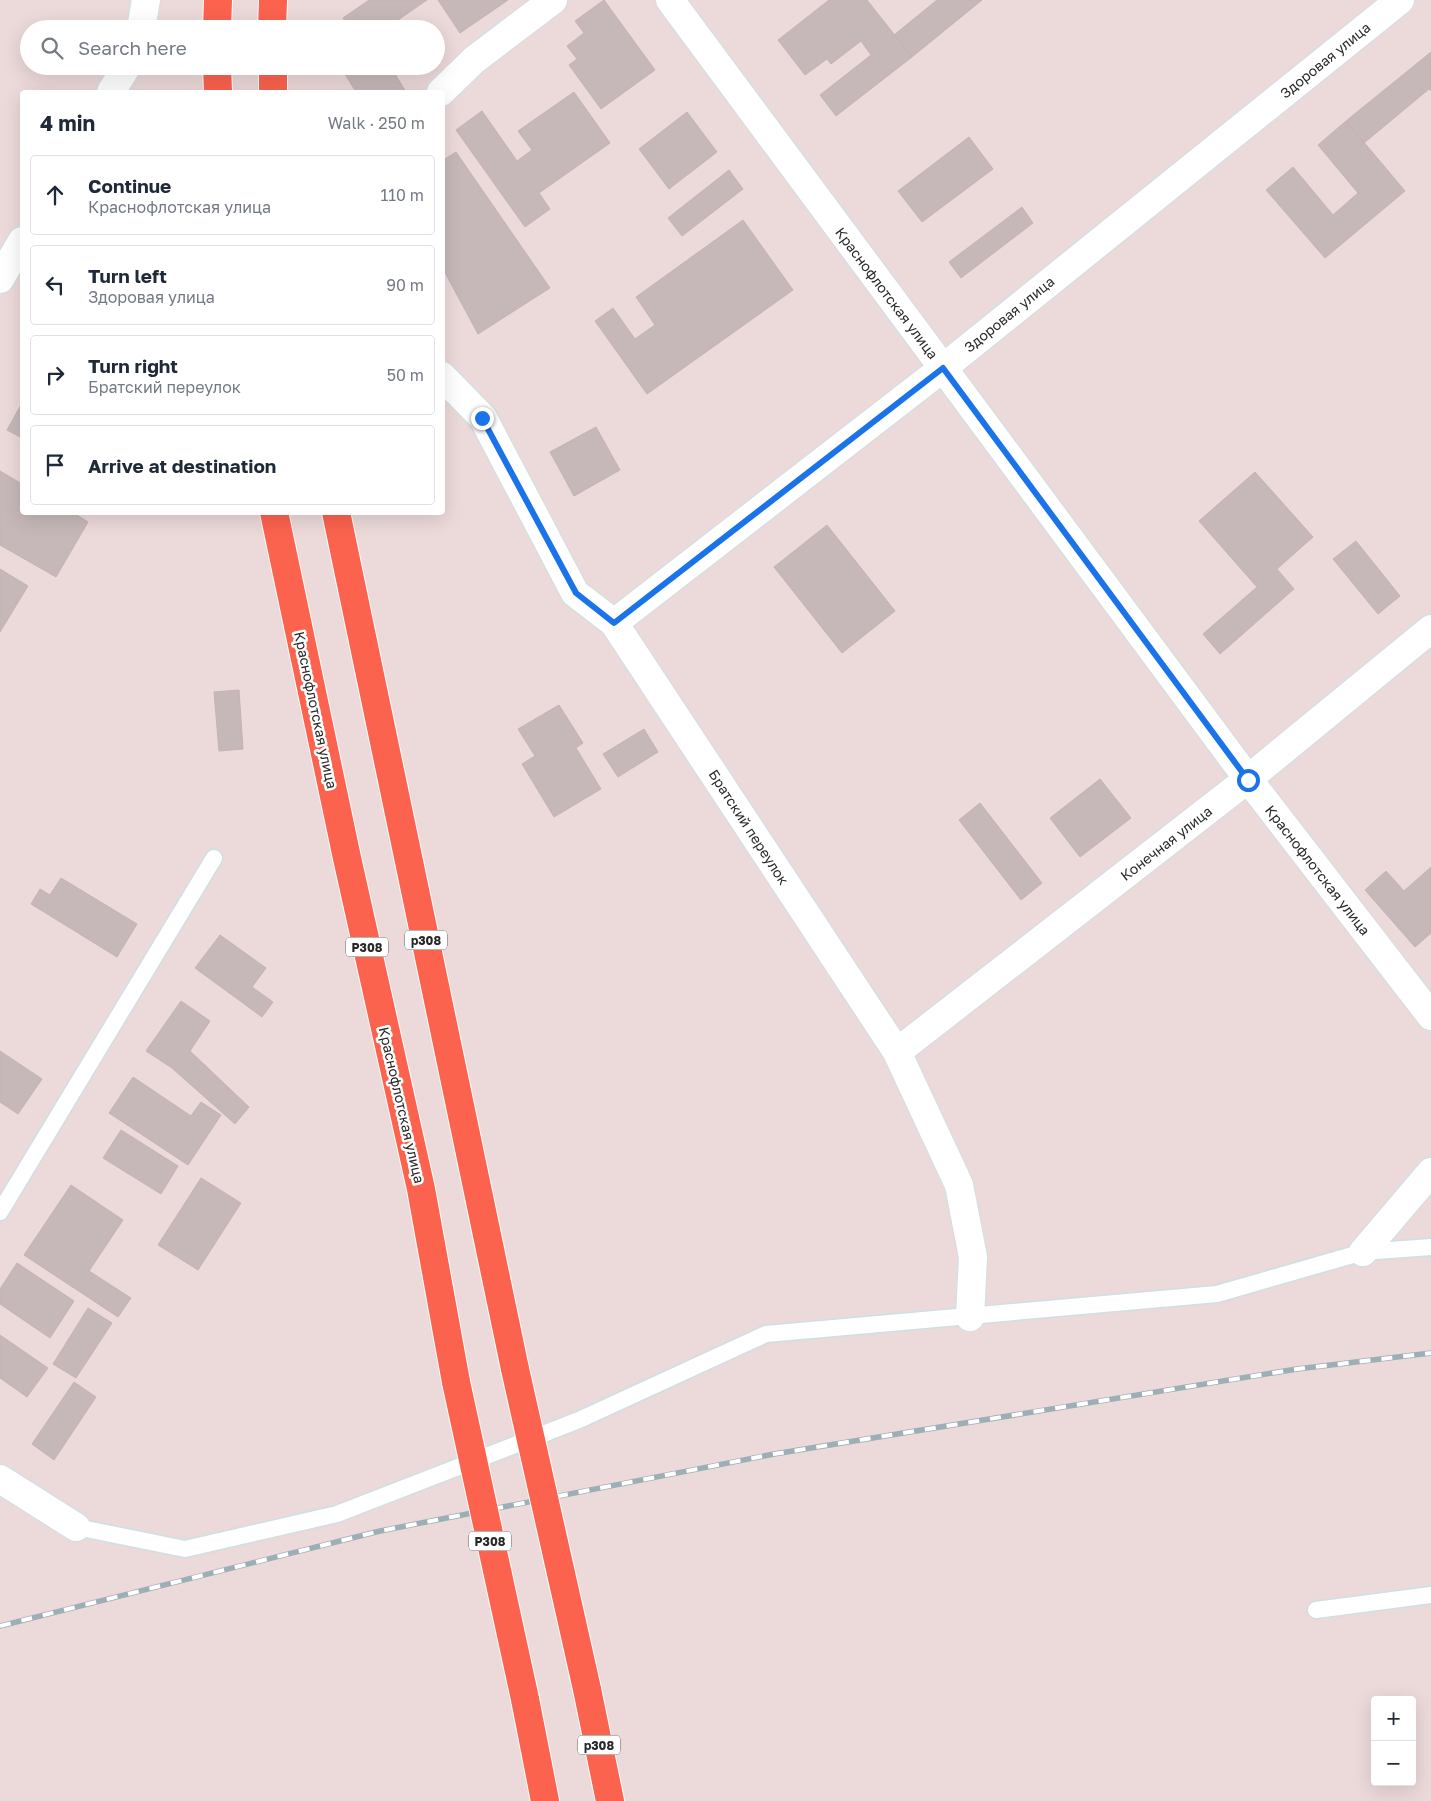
<!DOCTYPE html>
<html lang="en">
<head>
<meta charset="utf-8">
<style>
  body { margin:0; font-family:"Golos Text",sans-serif; background:#f2f2f3; color:#1f2937 }
  .controls { position:absolute; right:15px; bottom:15px; display:grid; overflow:hidden; border-radius:5px; box-shadow:0 5px 20px #0002 }
  .controls button { width:45px; height:45px; display:grid; place-items:center; padding:0; border:0; border-bottom:1px solid #e0e1e3; background:#fff; color:#1f2937; font:25px sans-serif }
  .stop { position:absolute; width:15px; height:15px; margin:-11px; border:4px solid #1a73e8; border-radius:50%; background:#fff }
  .stop.end { background:#1a73e8; border-color:#fff; box-shadow:0 1px 5px #0008 }
  .list { margin:0; padding:0; list-style:none }
  h2 { display:flex; justify-content:space-between; align-items:center; height:65px; margin:0; padding:0 20px; font-size:21px }
  h2 small { font-size:16px; font-weight:400; color:#747a83 }
  .list li { display:grid; grid-template-columns:32px 1fr auto; gap:15px; align-items:center; box-sizing:border-box; height:80px; margin:0 10px 10px; padding:0 10px; border:1px solid #e0e1e3; border-radius:5px }
  .list b { display:block; font-size:19px; white-space:nowrap }
  .list p { margin:0; font-size:16px; white-space:nowrap; color:#747a83 }
  .list em { font-size:16px; font-style:normal; color:#747a83 }
  .icon { flex:none; width:28px; height:28px; fill:none; stroke:currentColor; stroke-width:2; stroke-linecap:round; stroke-linejoin:round }
  .map { position:relative; flex:none; width:1431px; height:1801px; overflow:hidden }
  .search { position:absolute; background:#fff; box-shadow:0 5px 20px #0002; left:20px; top:20px; width:425px; height:55px; display:flex; align-items:center; gap:12px; box-sizing:border-box; padding:0 18px; border-radius:28px; color:#747a83; font-size:19px }
  .panel { position:absolute; background:#fff; box-shadow:0 5px 20px #0002; left:20px; top:90px; width:425px; height:425px; border-radius:5px }
  .map>svg:first-child { display:block }
</style>
</head>
<body>
<div class="map">
<svg width="1431" height="1801" viewBox="0 0 1431 1801">
  <rect width="100%" height="100%" fill="#ecd9da"/>
  <path fill="#c6b8b8" stroke="#c7b2b2" d="M369,0H427L385,29H351L343,18Z
    M438,0H508L460,33Z
    M604,0L655,70L601,109L569,65L577,59L567,46L584,33L575,21Z
    M829,0H867L912,57L836,116L820,95L871,55L861,41L831,64L827,59L805,75L778,40Z
    M937,0H982L912,57L894,35Z
    M1431,52V91L1429,89L1364,143L1346,121Z
    M340,66H390L406,92H356Z
    M574,92L610,143L539,193L550,209L525,227L456,130L482,111L517,161L532,150L518,131Z
    M687,112L717,152L669,189L639,149Z
    M1346,121L1405,191L1325,258L1266,190L1293,167L1333,215L1358,193L1318,145Z
    M969,137L993,169L922,222L898,191Z
    M456,152L550,288L478,334L442,267V161Z
    M729,170L743,189L682,236L668,218Z
    M1022,207L1033,223L961,278L949,262Z
    M743,220L793,290L647,394L595,321L613,308L635,339L655,325L636,297Z
    M22,403V438L7,430Z
    M596,427L620,470L574,496L550,452Z
    M0,471L22,484V512H72L88,522L56,577L0,545Z
    M1255,472L1313,537L1277,569L1294,589L1220,654L1203,634L1257,587L1199,521Z
    M827,525L895,611L842,653L774,567Z
    M1356,541L1400,596L1378,614L1333,559Z
    M0,569L28,586L0,632Z
    M239,690L243,749L219,751L214,692Z
    M559,705L583,743L576,748L601,789L554,817L522,764L535,756L518,729Z
    M644,729L658,752L618,777L603,754Z
    M1100,779L1131,818L1080,857L1050,818Z
    M980,803L1042,883L1021,900L959,820Z
    M1431,867V933L1415,947L1365,890L1386,871L1404,891Z
    M61,878L137,924L117,957L31,904L40,889L50,895Z
    M220,935L266,968L252,987L273,1002L262,1017L195,968Z
    M181,1001L210,1021L190,1051L249,1107L235,1124L172,1068L146,1051Z
    M0,1051L42,1079L18,1114L0,1102Z
    M133,1077L191,1116L201,1102L221,1115L188,1165L109,1113Z
    M121,1130L178,1166L161,1194L103,1158Z
    M201,1178L241,1203L198,1270L158,1245Z
    M71,1185L123,1220L89,1271L131,1298L118,1317L24,1255Z
    M17,1263L74,1301L50,1338L0,1304V1289Z
    M88,1308L112,1323L76,1378L53,1364Z
    M0,1335L48,1368L27,1397L0,1378Z
    M74,1382L96,1397L54,1460L32,1444Z"/>
  <g fill="none" stroke-linecap="round" stroke-linejoin="round">
    <g stroke="#cee0e3" stroke-width="19">
      <path id="service" d="M0,1212L214,858
        M76,1527L185,1549L337,1514L579,1420L766,1334L1217,1294L1363,1252L1431,1247
        M1316,1610L1431,1595"/>
    </g>
    <g stroke="#cee0e3" stroke-width="30">
      <path id="minor" d="M670,0L1248,779L1431,1016
        M141,29L146,0
        M111,92L127,66
        M441,92L474,60L553,0
        M0,279L22,241
        M442,376L483,418L575,593L614,623L897,1052L959,1185L973,1257L970,1317
        M614,623L943,368L1400,0
        M897,1052L1248,779L1431,629
        M1363,1252L1431,1172
        M0,1479L76,1527"/>
    </g>
    <g stroke="#fff" stroke-width="30">
      <path id="primary" d="M217,29L218,0
        M272,29L273,0
        M217,66L218,92
        M273,66V92
        M274,512L347,858L421,1189L456,1382
        M336,512L515,1369
        M587,1689L610,1801
        M525,1699L545,1801"/>
    </g>
    <use href="#service" stroke="#fff" stroke-width="16"/>
    <use href="#minor" stroke="#fff" stroke-width="28"/>
    <use href="#primary" stroke="#fb634f" stroke-width="28"/>
    <g stroke="#9bafb5" stroke-width="5.5">
      <path id="rail" d="M0,1626L380,1531L774,1454L1297,1369L1431,1353"/>
    </g>
    <use href="#rail" stroke="#fff" stroke-width="4" stroke-dasharray="11" stroke-linecap="butt"/>
    <g stroke="#fff" stroke-width="30" stroke-linecap="butt">
      <path id="primary-bridge" d="M515,1369L587,1689
        M456,1382L525,1699"/>
    </g>
    <use href="#primary-bridge" stroke="#fb634f" stroke-width="28"/>
  </g>
  <g fill="none" stroke-linecap="round" stroke-linejoin="round">
    <path stroke="#1a73e8" stroke-width="6" d="M482,418L576,593L614,623L943,368L1248,780"/>
  </g>
  <g text-anchor="middle" dominant-baseline="central" stroke-width="5" stroke-linejoin="round" paint-order="stroke">
    <g fill="#fff" stroke="#686868" stroke-width="1">
      <rect x="405" y="930.5" width="42" height="19" rx="4"/>
      <rect x="346" y="937.5" width="42" height="19" rx="4"/>
      <rect x="469" y="1531.5" width="42" height="19" rx="4"/>
      <rect x="578" y="1735.5" width="42" height="19" rx="4"/>
    </g>
    <g font-size="12" font-weight="bold" fill="#282828">
      <text x="426" y="940">p308</text>
      <text x="367" y="947">P308</text>
      <text x="490" y="1541">P308</text>
      <text x="599" y="1745">p308</text>
    </g>
    <g font-size="14" fill="#282828" stroke="#fff">
      <text transform="translate(1325 60) rotate(-39)">Здоровая улица</text>
      <text transform="translate(887 293) rotate(53)">Краснофлотская улица</text>
      <text transform="translate(1009 314) rotate(-39)">Здоровая улица</text>
      <text transform="translate(316 710) rotate(78)">Краснофлотская улица</text>
      <text transform="translate(749 827) rotate(57)">Братский переулок</text>
      <text transform="translate(1166 843) rotate(-38)">Конечная улица</text>
      <text transform="translate(1318 870) rotate(52)">Краснофлотская улица</text>
      <text transform="translate(402 1105) rotate(77)">Краснофлотская улица</text>
    </g>
  </g>
</svg>
<div class="controls">
<button>+</button>
<button>−</button>
</div>
<div class="stop" style="left:1248px;top:780px"></div>
<div class="stop end" style="left:482px;top:418px"></div>
<div class="search"><svg class="icon" aria-label="search" viewBox="0 0 24 24"><circle cx="10" cy="10" r="6"/><path d="M15 15l6 6"/></svg>Search here</div>
<section class="panel">
<h2>4 min<small>Walk · 250 m</small></h2>
<ul class="list">
<li><svg class="icon" aria-label="ahead" viewBox="0 0 24 24"><path d="M12 20V5M6 11l6-6 6 6"/></svg><div><b>Continue</b><p>Краснофлотская улица</p></div><em>110 m</em></li>
<li><svg class="icon" aria-label="left" viewBox="0 0 24 24"><path d="M17 20v-9H6M10 6l-5 5 5 5"/></svg><div><b>Turn left</b><p>Здоровая улица</p></div><em>90 m</em></li>
<li><svg class="icon" aria-label="right" viewBox="0 0 24 24"><path d="M7 20v-9h11M14 6l5 5-5 5"/></svg><div><b>Turn right</b><p>Братский переулок</p></div><em>50 m</em></li>
<li><svg class="icon" aria-label="arrive" viewBox="0 0 24 24"><path d="M6 21V4h12l-3 4 3 4H6"/></svg><div><b>Arrive at destination</b></div></li>
</ul>
</section>
</div>
</body>
</html>
